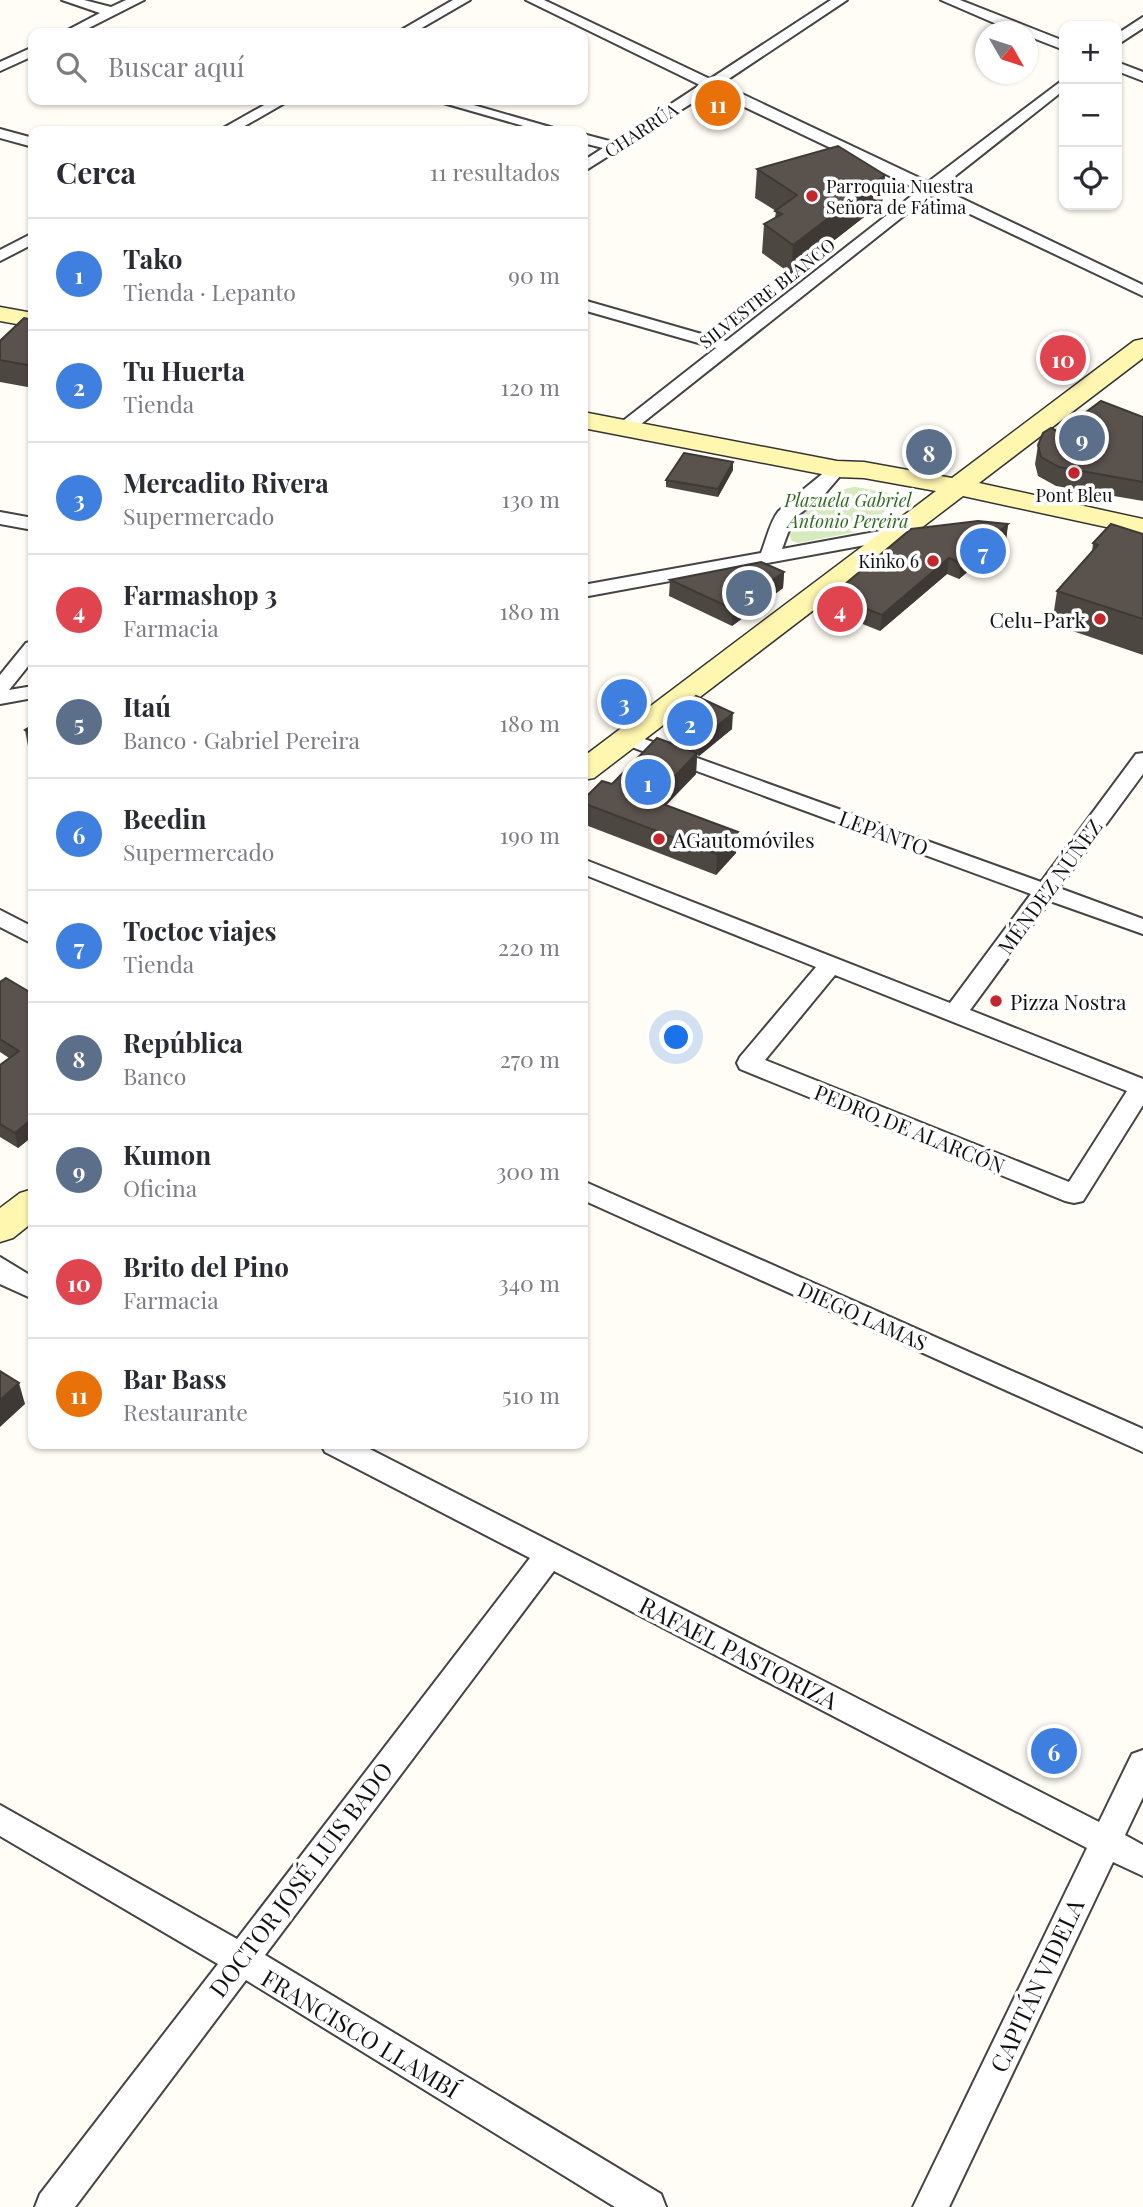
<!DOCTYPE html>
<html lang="es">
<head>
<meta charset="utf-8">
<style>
  body { margin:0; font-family:"Playfair Display",serif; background:#f2f2f3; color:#2b2b33 }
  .controls { position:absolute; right:21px; top:21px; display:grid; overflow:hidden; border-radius:14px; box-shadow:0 2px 5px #0004 }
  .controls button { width:63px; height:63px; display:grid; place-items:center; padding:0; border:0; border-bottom:2px solid #e1e1e2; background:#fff; color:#2b2b33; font:35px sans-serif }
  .compass { position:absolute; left:975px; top:21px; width:63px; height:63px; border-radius:50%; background:#fff; box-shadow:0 2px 5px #0004; rotate:129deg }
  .you { position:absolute; left:677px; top:1038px; width:24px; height:24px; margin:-18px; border:5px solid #fff; border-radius:50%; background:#1a73e8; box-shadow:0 0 0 10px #1a73e833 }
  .badge { display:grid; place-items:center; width:46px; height:46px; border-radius:50%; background:#c4262e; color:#fff; font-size:23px; font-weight:700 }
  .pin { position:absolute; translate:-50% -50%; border:4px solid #fff; box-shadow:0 2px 7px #0006 }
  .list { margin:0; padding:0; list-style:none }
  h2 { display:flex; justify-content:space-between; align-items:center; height:91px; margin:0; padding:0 28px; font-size:30px }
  h2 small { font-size:23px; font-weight:400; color:#7c7c81 }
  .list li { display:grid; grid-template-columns:46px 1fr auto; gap:21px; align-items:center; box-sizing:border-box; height:112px; padding:0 28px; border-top:2px solid #e1e1e2 }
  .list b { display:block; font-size:26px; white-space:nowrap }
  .list p { margin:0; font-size:23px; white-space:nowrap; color:#7c7c81 }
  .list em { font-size:23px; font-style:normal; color:#7c7c81 }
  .icon { flex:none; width:38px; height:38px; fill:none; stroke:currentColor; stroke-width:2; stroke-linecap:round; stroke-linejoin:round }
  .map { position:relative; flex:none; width:1143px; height:2207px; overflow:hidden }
  .search { position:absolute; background:#fff; box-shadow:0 2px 5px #0004; left:28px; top:28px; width:560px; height:77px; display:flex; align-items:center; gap:18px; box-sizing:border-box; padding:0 24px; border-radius:14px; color:#7c7c81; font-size:26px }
  .panel { position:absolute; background:#fff; box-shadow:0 2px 5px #0004; left:28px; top:126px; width:560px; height:1323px; border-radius:14px }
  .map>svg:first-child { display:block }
</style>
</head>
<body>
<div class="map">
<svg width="1143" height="2207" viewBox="0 0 1143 2207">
  <rect width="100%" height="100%" fill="#fffdf5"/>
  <path fill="#d5ebbd" d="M856,487L895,494L899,501L856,532L798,543L792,541L788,532C794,515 838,487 856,487Z"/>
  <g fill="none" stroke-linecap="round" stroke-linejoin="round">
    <g stroke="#444" stroke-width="4">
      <path id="street" d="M62,0H84L111,7L126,0H144L79,33H62L100,13Z
        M453,0H470L413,33H396Z
        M526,0H544L710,79L831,0H847L721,84L928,182L1064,79V90L940,188L1143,285V296L930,195L631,432H619L616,428L619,424L716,348L583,310V300L726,341L919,190L711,91L583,172V161L603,148L583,143V134L613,142L700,85Z
        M941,0H960L1064,41V50L1028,36V32H1015Z
        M1143,17V28L1117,45V34Z
        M33,47V56L0,71V62Z
        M1117,62L1143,72V81L1117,71Z
        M273,100H290L236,131H218Z
        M433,100H456L564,131H541Z
        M0,129L33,138V147L0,138Z
        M33,233V244L0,261V250Z
        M837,464L846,469L823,496L793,519L782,549L891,529L898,531L900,535L898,539L583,597V585L761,553C766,541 770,522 778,512C783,506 833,464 837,464Z
        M0,512L33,518V530L0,524Z
        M33,641V660L9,690L33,686V698L0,704V675L26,643Z
        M625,732L1041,882L1136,754L1143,753V774L1059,888L1143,919V934L1050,901L970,1010L1143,1079V1105L1083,1201L1074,1203L1065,1201L740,1069L737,1063L740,1057L816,967L583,874V859L950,1003L1031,894L618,742L615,738ZM835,975L1127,1091L1069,1182L765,1060Z
        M0,910L33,927V944L0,927Z
        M583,1181L1143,1429V1452L583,1200Z
        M0,1257L33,1277V1299L0,1284Z
        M321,1444H360L1099,1822L1132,1754L1143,1750V1797L1125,1835L1143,1845V1876L1113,1862L949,2207H913L1087,1848L554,1571L265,1955L661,2194L666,2207H615L246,1980L75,2207H35L40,2194L218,1964L0,1836V1805L237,1939L530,1558L325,1452Z"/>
    </g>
    <g stroke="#333" stroke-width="3">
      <path id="secondary" d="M0,307L33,313V327L0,321Z
        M1143,339V358L979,483L1143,519V535L963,496L594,778L583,780V757L936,491L864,478L837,477L583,428V412L837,461L864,462L952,478L1134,341Z
        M33,1189V1222L13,1238L0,1242V1208L20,1193Z"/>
    </g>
    <use href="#street" fill="#fff" fill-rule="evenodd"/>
    <use href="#secondary" fill="#fff6b0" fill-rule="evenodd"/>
  </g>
  <path fill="#4d4742" d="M757,169L885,175L882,203L791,274L762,253L764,224L775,218L776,211L755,198Z
    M33,320V388L0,382V341Z
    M1143,417V501L1056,486L1038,476L1035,464L1038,445L1059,432Z
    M733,470L718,497L666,487V480Z
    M1008,524L1006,540L959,579L947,574L880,631L830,611L832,595Z
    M1143,534V655L1052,624L1057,591L1092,552L1093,543Z
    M784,572L783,588L732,626L669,596L670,580Z
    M675,712L732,729L699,756L697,755L696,774L666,805L736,853L716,875L583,824V800L612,784L670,743L671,729L675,725Z
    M33,725V749L28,746L25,730Z
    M0,982L33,994V1136L18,1148L0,1137V1065L9,1058L0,1052Z"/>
  <path fill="#3f3936" d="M885,175L882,203L791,274L793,245Z
    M733,462V470L718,497V489Z
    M1008,524L1006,540L959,579L961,563Z
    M949,558L947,574L880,631L882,615Z
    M784,572L783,588L732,626L733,609Z
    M733,713L732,729L699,756L700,740Z
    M697,753L696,774L651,821L652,800Z
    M738,832L736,853L716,875L717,854Z
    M33,1118V1136L18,1148L15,1133Z
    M19,1383L25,1404L0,1427V1400Z"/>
  <path fill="#5a524d" stroke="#3f3936" stroke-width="2" d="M838,146L885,175L793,245L764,224L782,214L775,211L797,195L757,169Z
    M24,318L33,320V366L0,360V341Z
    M1101,401L1143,417V482L1059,467L1041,457L1038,445L1043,433L1051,428L1059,432Z
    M684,453L733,462L718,489L666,480Z
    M978,521L1008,524L961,563L949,558L882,615L832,595L911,529Z
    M1111,524L1143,534V619L1057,591L1098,545L1093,543Z
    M761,562L784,572L733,609L670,580Z
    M696,696L733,713L700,740L671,729L684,716L675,712Z
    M33,725V734L25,730Z
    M657,738L697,753L652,800L738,832L717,854L583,803V800L602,781L612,784Z
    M6,978L33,994V1118L15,1133L0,1124V1065L19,1051L0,1039V982Z
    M0,1371L19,1383L0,1400Z"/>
  <g fill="#c4262e" stroke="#fff" stroke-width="2.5">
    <circle cx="812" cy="196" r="7"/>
    <circle cx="1074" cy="473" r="7"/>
    <circle cx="933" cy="561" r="7"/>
    <circle cx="1100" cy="619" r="7"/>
    <circle cx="659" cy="839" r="7"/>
    <circle cx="996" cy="1001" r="7"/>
  </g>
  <g text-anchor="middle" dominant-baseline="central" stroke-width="7" stroke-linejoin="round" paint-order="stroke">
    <g font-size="18" fill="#111" stroke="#fff">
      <text transform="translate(641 130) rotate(-33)">CHARRÚA</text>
      <text transform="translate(767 293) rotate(-38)">SILVESTRE BLANCO</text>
    </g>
    <g font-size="18" fill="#111" stroke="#fff" text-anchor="start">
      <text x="826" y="186">Parroquia Nuestra<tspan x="826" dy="21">Señora de Fátima</tspan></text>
      <text x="1074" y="495" text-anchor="middle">Pont Bleu</text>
      <text x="919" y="561" text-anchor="end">Kinko 6</text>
    </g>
    <g font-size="18" font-style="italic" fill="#2f6b1f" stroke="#fff">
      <text x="848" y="500">Plazuela Gabriel<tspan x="848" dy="21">Antonio Pereira</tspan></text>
    </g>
    <g font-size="21" fill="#111" stroke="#fff" text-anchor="start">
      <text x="1086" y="619" text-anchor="end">Celu-Park</text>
      <text x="673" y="839">AGautomóviles</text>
      <text x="1010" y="1001">Pizza Nostra</text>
    </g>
    <g font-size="21" fill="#111" stroke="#fff">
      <text transform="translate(884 832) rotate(20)">LEPANTO</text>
      <text transform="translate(1049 886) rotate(-54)">MÉNDEZ NÚÑEZ</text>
      <text transform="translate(910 1128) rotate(22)">PEDRO DE ALARCÓN</text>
      <text transform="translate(863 1315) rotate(24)">DIEGO LAMAS</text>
    </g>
    <g font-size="24" fill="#111" stroke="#fff">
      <text transform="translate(739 1652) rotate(27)">RAFAEL PASTORIZA</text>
      <text transform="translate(300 1879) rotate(-53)">DOCTOR JOSÉ LUIS BADO</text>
      <text transform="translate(1036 1985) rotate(-65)">CAPITÁN VIDELA</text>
      <text transform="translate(361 2033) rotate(31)">FRANCISCO LLAMBÍ</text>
    </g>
  </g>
</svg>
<div class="controls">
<button>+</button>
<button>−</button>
<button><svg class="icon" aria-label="locate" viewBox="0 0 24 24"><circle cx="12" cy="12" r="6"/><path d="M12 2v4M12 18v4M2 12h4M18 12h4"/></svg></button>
</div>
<svg class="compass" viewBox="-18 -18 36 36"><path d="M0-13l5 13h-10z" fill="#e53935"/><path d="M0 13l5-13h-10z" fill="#7c7c81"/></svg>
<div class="you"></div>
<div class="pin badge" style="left:648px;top:782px;background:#3f7fe0">1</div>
<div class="pin badge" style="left:690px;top:723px;background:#3f7fe0">2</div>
<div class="pin badge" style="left:624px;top:702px;background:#3f7fe0">3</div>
<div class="pin badge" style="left:840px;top:609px;background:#e0444e">4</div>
<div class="pin badge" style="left:749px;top:593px;background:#5c6f8a">5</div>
<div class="pin badge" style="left:1054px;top:1751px;background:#3f7fe0">6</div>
<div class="pin badge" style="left:983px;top:551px;background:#3f7fe0">7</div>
<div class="pin badge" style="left:929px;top:452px;background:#5c6f8a">8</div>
<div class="pin badge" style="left:1082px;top:438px;background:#5c6f8a">9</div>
<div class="pin badge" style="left:1063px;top:358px;background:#e0444e">10</div>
<div class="pin badge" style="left:718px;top:103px;background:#e8710a">11</div>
<div class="search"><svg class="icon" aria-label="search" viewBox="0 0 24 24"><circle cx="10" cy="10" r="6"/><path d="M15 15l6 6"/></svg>Buscar aquí</div>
<section class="panel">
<h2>Cerca<small>11 resultados</small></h2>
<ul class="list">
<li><span class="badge" style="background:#3f7fe0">1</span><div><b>Tako</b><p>Tienda · Lepanto</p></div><em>90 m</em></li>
<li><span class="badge" style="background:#3f7fe0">2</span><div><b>Tu Huerta</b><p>Tienda</p></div><em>120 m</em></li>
<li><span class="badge" style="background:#3f7fe0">3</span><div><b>Mercadito Rivera</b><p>Supermercado</p></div><em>130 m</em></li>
<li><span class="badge" style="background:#e0444e">4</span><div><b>Farmashop 3</b><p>Farmacia</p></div><em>180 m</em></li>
<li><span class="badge" style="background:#5c6f8a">5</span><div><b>Itaú</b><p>Banco · Gabriel Pereira</p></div><em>180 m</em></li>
<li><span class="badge" style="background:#3f7fe0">6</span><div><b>Beedin</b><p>Supermercado</p></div><em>190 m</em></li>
<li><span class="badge" style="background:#3f7fe0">7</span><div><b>Toctoc viajes</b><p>Tienda</p></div><em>220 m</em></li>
<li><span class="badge" style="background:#5c6f8a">8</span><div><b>República</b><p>Banco</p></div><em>270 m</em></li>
<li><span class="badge" style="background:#5c6f8a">9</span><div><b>Kumon</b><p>Oficina</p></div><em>300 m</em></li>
<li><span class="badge" style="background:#e0444e">10</span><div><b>Brito del Pino</b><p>Farmacia</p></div><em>340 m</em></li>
<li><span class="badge" style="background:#e8710a">11</span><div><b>Bar Bass</b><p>Restaurante</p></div><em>510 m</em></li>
</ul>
</section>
</div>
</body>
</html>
